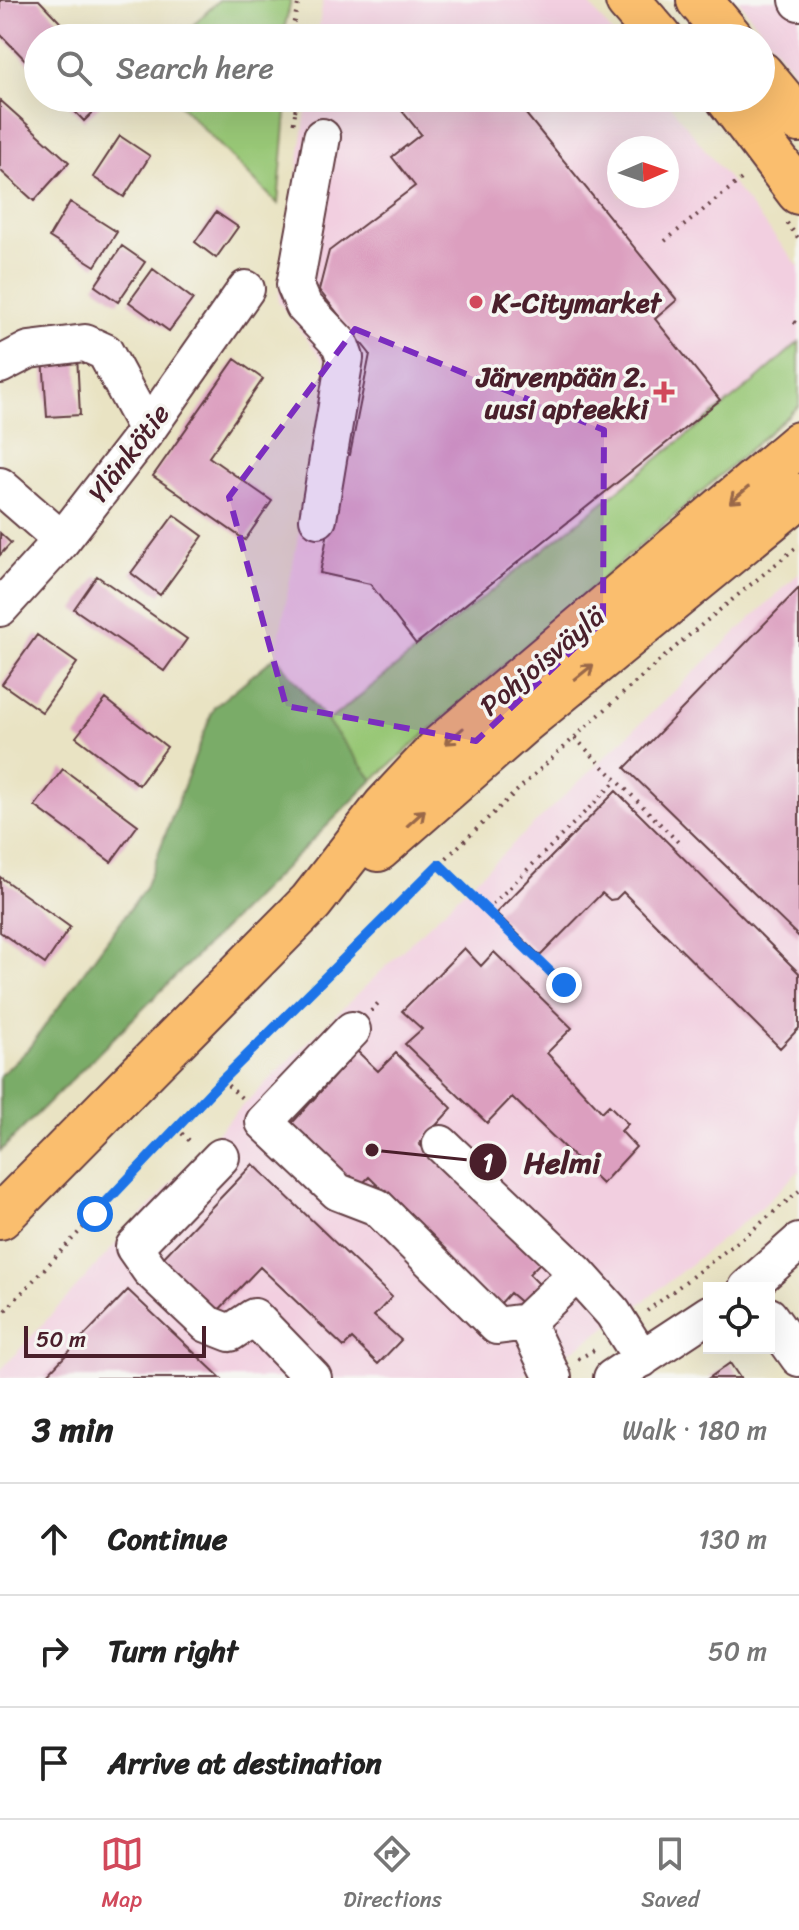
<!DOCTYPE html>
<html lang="en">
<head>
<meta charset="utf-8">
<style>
  body { margin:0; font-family:Sriracha,sans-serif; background:#f2f2f2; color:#222 }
  .controls { position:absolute; right:24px; bottom:24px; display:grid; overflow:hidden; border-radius:0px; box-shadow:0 8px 32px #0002 }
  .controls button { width:72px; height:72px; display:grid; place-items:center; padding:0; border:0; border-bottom:2px solid #e0e0e0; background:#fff; color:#222; font:40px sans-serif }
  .compass { position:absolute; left:607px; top:136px; width:72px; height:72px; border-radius:50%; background:#fff; box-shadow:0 8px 32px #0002; rotate:88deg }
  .scale { position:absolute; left:24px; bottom:20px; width:182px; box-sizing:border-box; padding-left:8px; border:4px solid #4a1f2b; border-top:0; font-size:22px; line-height:28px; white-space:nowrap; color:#4a1f2b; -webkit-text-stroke:6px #f6f6f2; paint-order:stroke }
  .stop { position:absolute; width:24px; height:24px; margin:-18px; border:6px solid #1a73e8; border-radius:50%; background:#fff }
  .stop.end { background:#1a73e8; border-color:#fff; box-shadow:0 2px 8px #0008 }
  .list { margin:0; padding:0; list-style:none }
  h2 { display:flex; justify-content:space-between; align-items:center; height:104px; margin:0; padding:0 32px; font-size:34px }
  h2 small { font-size:26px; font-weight:400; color:#767676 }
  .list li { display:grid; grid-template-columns:52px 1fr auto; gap:24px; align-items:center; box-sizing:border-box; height:112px; padding:0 32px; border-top:2px solid #e0e0e0 }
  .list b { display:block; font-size:30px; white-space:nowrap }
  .list em { font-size:26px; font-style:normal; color:#767676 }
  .icon { flex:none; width:44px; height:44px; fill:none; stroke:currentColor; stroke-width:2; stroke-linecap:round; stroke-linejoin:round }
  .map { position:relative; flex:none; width:799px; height:1378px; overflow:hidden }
  .search { position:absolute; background:#fff; box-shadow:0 8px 32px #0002; left:24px; right:24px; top:24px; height:88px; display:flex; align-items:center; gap:20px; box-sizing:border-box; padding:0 28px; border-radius:44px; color:#767676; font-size:30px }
  .sheet { height:440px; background:#fff }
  nav { display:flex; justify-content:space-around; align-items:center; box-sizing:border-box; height:112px; border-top:2px solid #e0e0e0; background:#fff; font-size:22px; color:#767676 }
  nav a { display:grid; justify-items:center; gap:4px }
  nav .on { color:#d1495b }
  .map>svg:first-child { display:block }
</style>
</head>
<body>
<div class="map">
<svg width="799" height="1378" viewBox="0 0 799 1378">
  <rect width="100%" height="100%" fill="#f6f6f2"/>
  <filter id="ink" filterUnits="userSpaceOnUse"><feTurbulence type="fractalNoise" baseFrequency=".0125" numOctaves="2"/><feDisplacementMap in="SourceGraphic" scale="16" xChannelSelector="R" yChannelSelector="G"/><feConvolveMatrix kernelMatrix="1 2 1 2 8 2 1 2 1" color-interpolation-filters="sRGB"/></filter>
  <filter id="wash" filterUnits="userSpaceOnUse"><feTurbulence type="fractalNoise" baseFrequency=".006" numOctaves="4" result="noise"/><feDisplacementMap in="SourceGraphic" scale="32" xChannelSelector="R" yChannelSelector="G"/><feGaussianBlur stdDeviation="1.8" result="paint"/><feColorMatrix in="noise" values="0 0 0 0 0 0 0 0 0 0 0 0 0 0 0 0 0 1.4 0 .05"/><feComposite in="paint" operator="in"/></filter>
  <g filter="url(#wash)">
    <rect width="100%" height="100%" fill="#e9e3c3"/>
    <path fill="#f2cfe0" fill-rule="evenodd" d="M323,0H586L616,38H317Z
      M738,0H799V78Z
      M308,98H664L799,267V342L755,381L327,722L276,656L329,368L278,301ZM619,148H667V196H619Z
      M799,573V1171L762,1207L647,1299L578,1347L519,1378H0V1371L236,1112L475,880Z"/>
    <path fill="#98c776" stroke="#717350" stroke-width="2" d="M219,0H291L282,38H180Z
      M173,98H282L286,113L278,204Z
      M799,342V406L373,780L327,722L755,381Z"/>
    <path fill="#7aac67" stroke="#626649" stroke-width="2" d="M276,656L373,780L0,1151V1076L28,1049L145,888L214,707Z"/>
    <g id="blocks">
      <path fill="#dc9fbf" d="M0,0H39L75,38H38V73L0,34Z
        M62,98H108L84,121Z
        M418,98H513L677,300L655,319L720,400L416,644L370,584L320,573L343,454L350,455L370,354L319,290L329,251L415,186L392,157L421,134L402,111Z
        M0,100L69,162L34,201L0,170Z
        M120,136L150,156L124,197L93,177Z
        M70,202L117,232L95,266L49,237Z
        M216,212L238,227L216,258L195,242Z
        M122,246L145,262L118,302L95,286Z
        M153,269L193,299L169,331L129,302Z
        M77,355L80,415L47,417L43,357Z
        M235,359L263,379L209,457L272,501L245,540L153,476Z
        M174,515L203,536L160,595L131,573Z
        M0,533L11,543L0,555Z
        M97,576L187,639L164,671L74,609Z
        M799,588V937L625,768Z
        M37,635L77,663L42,712L2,684Z
        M106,699L167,747L139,785L76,737Z
        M63,769L138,825L111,862L35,806Z
        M616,791L799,973V1028L780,1048L623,892L616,899L610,900L602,893L540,956L496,913Z
        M0,877L70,927L45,964L0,932Z
        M464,948L481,966L494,952L572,1028L547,1053L602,1112L609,1105L628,1124L621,1131L636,1147L602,1184L512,1097L487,1123L405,1044L422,1029L402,1011Z
        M357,1051L378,1071L396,1053L452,1108L419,1144L541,1262L529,1274L540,1285L523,1304L510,1293L500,1304L369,1177L360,1186L351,1176L341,1186L285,1131Z
        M253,1164L392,1297L374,1316L401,1340L378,1364L352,1339L344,1347L260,1267L214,1315L159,1262Z
        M128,1290L221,1378H44Z
        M730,1363L740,1378H709Z"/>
    </g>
  </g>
  <g filter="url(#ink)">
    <use href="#blocks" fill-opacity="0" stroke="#623c42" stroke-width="2"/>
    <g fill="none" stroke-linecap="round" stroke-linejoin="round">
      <g stroke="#623c42" stroke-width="40">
        <path id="minor" d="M798,0L799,2
          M0,365L29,350L85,343L105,352L147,430
          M0,486L62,540
          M318,519L345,358L340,344L304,306L295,285L322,137
          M0,608L62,540L147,430L246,289
          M352,1030L264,1122L338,1192L377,1207L497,1326L526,1322L553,1378
          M441,1144L577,1273L613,1313L642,1359
          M221,1157L134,1247L150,1270L207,1324L230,1333L254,1317L313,1378
          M747,1288L799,1242
          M769,1316L799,1358
          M526,1322L577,1273
          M612,1378L709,1314"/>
      </g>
      <g stroke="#623c42" stroke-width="48">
        <path id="major" d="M699,0L731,38
          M628,1L660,38
          M761,74L799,120
          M728,98L799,192
          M378,849L524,721L799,496
          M0,1217L311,902L385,807L443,745L799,444"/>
      </g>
      <path stroke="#623c42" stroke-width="4" stroke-dasharray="2 6" stroke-linecap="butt" d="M290,38L299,0
        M290,98L295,113L293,127
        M295,111L299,98
        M787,223L799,239
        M665,241L744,177
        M794,322L799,325
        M575,738L682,846
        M439,864L564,985
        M487,910L616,781
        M371,1011L380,1001
        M222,1080L244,1100
        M176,1128L192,1143
        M95,1214L112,1228
        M647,1311L749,1233L799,1191
        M0,1316C211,1091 424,869 655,665C702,623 751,585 799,545
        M578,1359L598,1348"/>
      <use href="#minor" stroke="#fff" stroke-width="36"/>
      <use href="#major" stroke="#fabe6e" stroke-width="44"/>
    </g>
    <defs><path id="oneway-shaft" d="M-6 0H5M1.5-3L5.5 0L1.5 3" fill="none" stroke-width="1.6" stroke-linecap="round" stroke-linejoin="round" transform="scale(2)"/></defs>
    <g stroke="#996749">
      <use href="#oneway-shaft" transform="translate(739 495) rotate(140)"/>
      <use href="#oneway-shaft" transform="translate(584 672) rotate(-39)"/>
      <use href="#oneway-shaft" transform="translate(454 736) rotate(139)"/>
      <use href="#oneway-shaft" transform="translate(416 818) rotate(-42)"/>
    </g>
  </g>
  <g fill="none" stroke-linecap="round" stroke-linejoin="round" filter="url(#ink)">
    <path stroke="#1a73e8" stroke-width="10" d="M95,1214L222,1080L439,864L564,985"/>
  </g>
  <path fill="#7b2cbf" fill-opacity="0.2" stroke="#7b2cbf" stroke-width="6" stroke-dasharray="16 10" stroke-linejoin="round" d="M355,329L604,430L603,621L476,741L286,706L229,497Z"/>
  <g fill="#d1495b" stroke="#f6f6f2" stroke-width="3">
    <circle cx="476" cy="302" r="8"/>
    <path d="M660 380h8v8h8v8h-8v8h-8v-8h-8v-8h8z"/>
  </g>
  <g text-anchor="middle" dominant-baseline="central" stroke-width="7" stroke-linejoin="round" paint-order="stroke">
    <g font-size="28" font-weight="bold" fill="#4a1f2b" stroke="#f6f6f2" text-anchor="start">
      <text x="492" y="302">K-Citymarket</text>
      <text x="648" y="376" text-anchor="end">Järvenpään 2.<tspan x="648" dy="32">uusi apteekki</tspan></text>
    </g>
    <g font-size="28" fill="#4a1f2b" stroke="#f6f6f2">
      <text transform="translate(129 453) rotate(-53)">Ylänkötie</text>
      <text transform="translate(542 661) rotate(-40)">Pohjoisväylä</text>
    </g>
  </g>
  <path fill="none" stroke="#4a1f2b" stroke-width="3" d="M372 1150L488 1162"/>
  <g fill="#4a1f2b" stroke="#f6f6f2" stroke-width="3">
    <circle cx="372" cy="1150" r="8"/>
    <circle cx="488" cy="1162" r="20"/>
  </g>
  <g font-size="24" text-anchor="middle" font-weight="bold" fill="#fff">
    <text x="488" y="1171">1</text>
  </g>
  <g font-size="30" text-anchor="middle" font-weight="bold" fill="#4a1f2b" stroke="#f6f6f2" stroke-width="7" stroke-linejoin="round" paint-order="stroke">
    <text x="562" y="1173">Helmi</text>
  </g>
</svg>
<div class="controls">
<button><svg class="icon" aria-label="locate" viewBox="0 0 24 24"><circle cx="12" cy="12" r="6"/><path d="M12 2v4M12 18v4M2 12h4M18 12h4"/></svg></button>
</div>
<svg class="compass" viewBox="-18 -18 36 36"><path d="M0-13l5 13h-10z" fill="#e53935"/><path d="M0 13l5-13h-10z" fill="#767676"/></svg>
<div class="scale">50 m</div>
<div class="stop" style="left:95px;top:1214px"></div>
<div class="stop end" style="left:564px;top:985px"></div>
<div class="search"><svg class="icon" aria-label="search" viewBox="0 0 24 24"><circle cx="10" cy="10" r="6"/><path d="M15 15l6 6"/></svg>Search here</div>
</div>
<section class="sheet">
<h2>3 min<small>Walk · 180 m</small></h2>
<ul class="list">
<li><svg class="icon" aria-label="ahead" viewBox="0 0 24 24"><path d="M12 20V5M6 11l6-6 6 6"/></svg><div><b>Continue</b></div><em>130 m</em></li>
<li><svg class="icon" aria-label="right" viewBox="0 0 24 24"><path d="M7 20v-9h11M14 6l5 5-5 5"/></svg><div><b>Turn right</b></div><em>50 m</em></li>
<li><svg class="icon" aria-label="arrive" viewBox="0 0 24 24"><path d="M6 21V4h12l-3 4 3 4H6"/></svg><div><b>Arrive at destination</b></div></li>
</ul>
</section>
<nav>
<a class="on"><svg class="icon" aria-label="map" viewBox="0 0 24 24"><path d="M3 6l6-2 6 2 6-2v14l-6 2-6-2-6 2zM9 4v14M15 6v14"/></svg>Map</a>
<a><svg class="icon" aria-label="directions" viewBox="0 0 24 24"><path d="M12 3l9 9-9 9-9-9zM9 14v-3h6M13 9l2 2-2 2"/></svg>Directions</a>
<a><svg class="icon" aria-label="saved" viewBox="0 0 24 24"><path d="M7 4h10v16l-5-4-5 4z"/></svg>Saved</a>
</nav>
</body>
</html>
